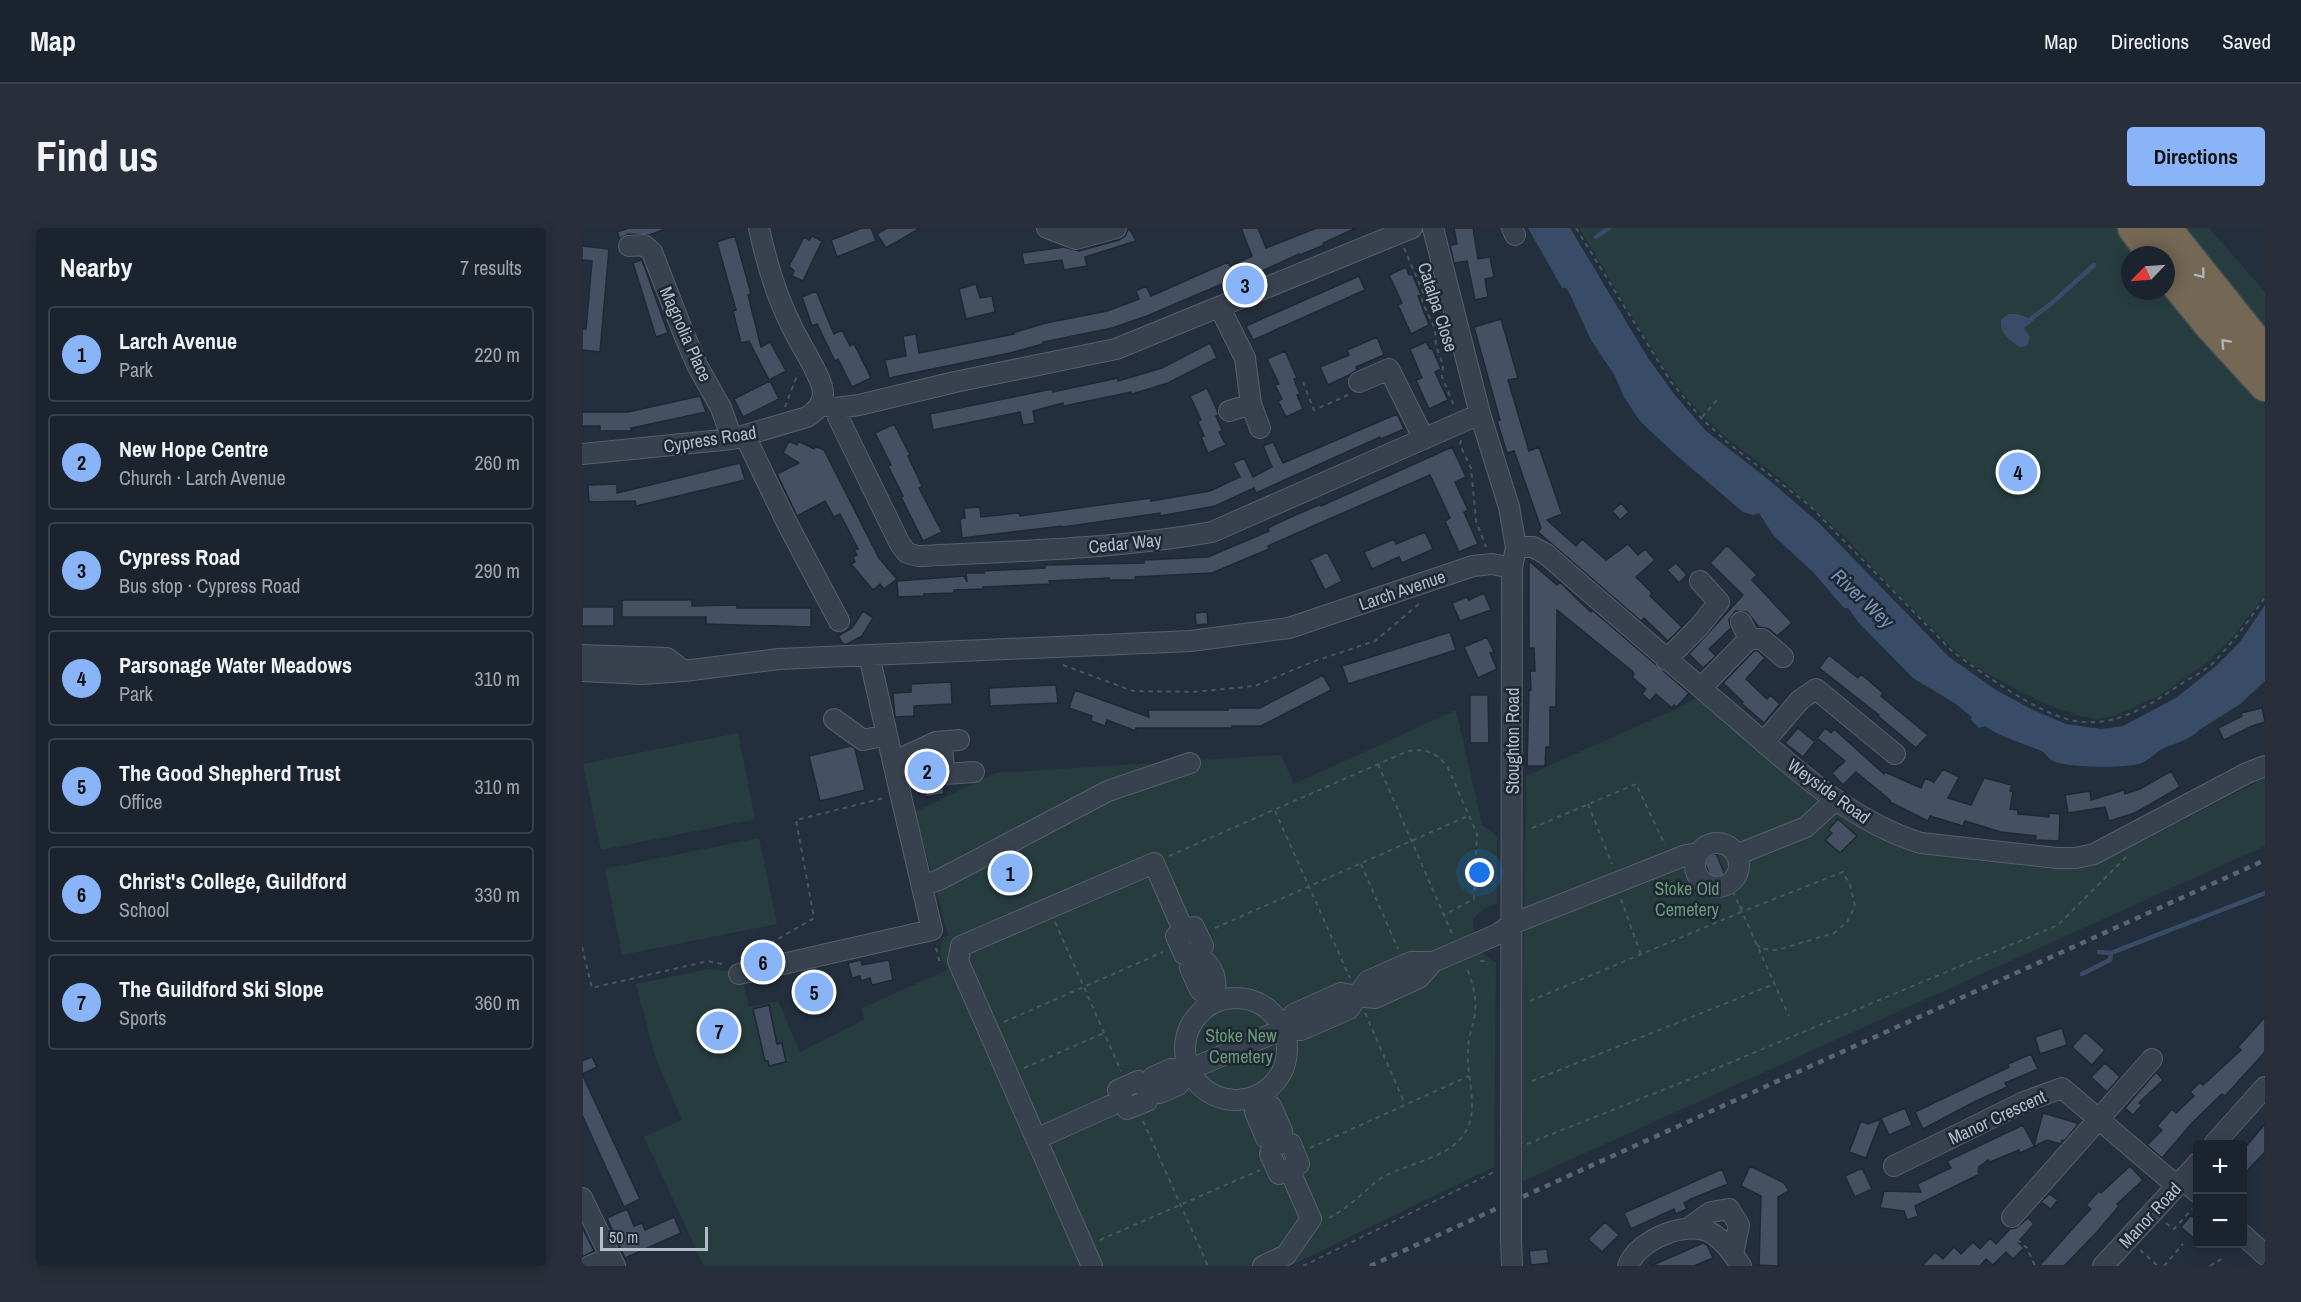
<!DOCTYPE html>
<html lang="en">
<head>
<meta charset="utf-8">
<style>
  body { margin:0; font-family:"Archivo Narrow",sans-serif; background:#282f3a; color:#f1f3f6 }
  .controls { position:absolute; right:18px; bottom:18px; display:grid; overflow:hidden; border-radius:6px; box-shadow:0 3px 15px #0003 }
  .controls button { width:54px; height:54px; display:grid; place-items:center; padding:0; border:0; border-bottom:2px solid #39404a; background:#1b232e; color:#f1f3f6; font:30px sans-serif }
  .compass { position:absolute; left:1539px; top:18px; width:54px; height:54px; border-radius:50%; background:#1b232e; box-shadow:0 3px 15px #0003; rotate:245deg }
  .scale { position:absolute; left:18px; bottom:15px; width:108px; box-sizing:border-box; padding-left:6px; border:3px solid #b4bcc9; border-top:0; font-size:16px; line-height:21px; white-space:nowrap; color:#b4bcc9; -webkit-text-stroke:4px #1d2633; paint-order:stroke }
  .you { position:absolute; left:898px; top:645px; width:21px; height:21px; margin:-15px; border:4px solid #fff; border-radius:50%; background:#1a73e8; box-shadow:0 0 0 9px #1a73e833 }
  .badge { display:grid; place-items:center; width:39px; height:39px; border-radius:50%; background:#8ab4f8; color:#111; font-size:20px; font-weight:700 }
  .pin { position:absolute; translate:-50% -50%; border:3px solid #fff; box-shadow:0 2px 6px #0006 }
  .list { margin:0; padding:0; list-style:none }
  h2 { display:flex; justify-content:space-between; align-items:center; height:78px; margin:0; padding:0 24px; font-size:26px }
  h2 small { font-size:20px; font-weight:400; color:#a0a4aa }
  .list li { display:grid; grid-template-columns:39px 1fr auto; gap:18px; align-items:center; box-sizing:border-box; height:96px; margin:0 12px 12px; padding:0 12px; border:2px solid #39404a; border-radius:6px }
  .list b { display:block; font-size:22px; white-space:nowrap }
  .list p { margin:0; font-size:20px; white-space:nowrap; color:#a0a4aa }
  .list em { font-size:20px; font-style:normal; color:#a0a4aa }
  .map { position:relative; flex:none; width:1683px; height:1038px; overflow:hidden; border-radius:6px }
  header { display:flex; align-items:center; gap:36px; box-sizing:border-box; height:84px; padding:0 30px; background:#1b232e; border-bottom:2px solid #39404a }
  header strong { font-size:28px }
  nav { display:flex; gap:33px; margin-inline-start:auto; font-size:21px }
  .intro { display:flex; align-items:center; justify-content:space-between; box-sizing:border-box; height:144px; padding:0 36px }
  h1 { margin:0; font-size:42px }
  .button { padding:15px 27px; border-radius:6px; background:#8ab4f8; color:#111; font-size:21px; font-weight:700 }
  main { display:flex; gap:36px; padding:0 36px }
  aside { flex:1; background:#1b232e; border-radius:6px; box-shadow:0 3px 15px #0003 }
  .map>svg:first-child { display:block }
</style>
</head>
<body>
<header>
<strong>Map</strong>
<nav><a>Map</a><a>Directions</a><a>Saved</a></nav>
</header>
<div class="intro"><h1>Find us</h1><a class="button">Directions</a></div>
<main>
<aside>
<h2>Nearby<small>7 results</small></h2>
<ul class="list">
<li><span class="badge">1</span><div><b>Larch Avenue</b><p>Park</p></div><em>220 m</em></li>
<li><span class="badge">2</span><div><b>New Hope Centre</b><p>Church · Larch Avenue</p></div><em>260 m</em></li>
<li><span class="badge">3</span><div><b>Cypress Road</b><p>Bus stop · Cypress Road</p></div><em>290 m</em></li>
<li><span class="badge">4</span><div><b>Parsonage Water Meadows</b><p>Park</p></div><em>310 m</em></li>
<li><span class="badge">5</span><div><b>The Good Shepherd Trust</b><p>Office</p></div><em>310 m</em></li>
<li><span class="badge">6</span><div><b>Christ's College, Guildford</b><p>School</p></div><em>330 m</em></li>
<li><span class="badge">7</span><div><b>The Guildford Ski Slope</b><p>Sports</p></div><em>360 m</em></li>
</ul>
</aside>
<div class="map">
<svg width="1683" height="1038" viewBox="0 0 1683 1038">
  <rect width="100%" height="100%" fill="#242f3e"/>
  <path fill="#263c3f" d="M997,0H1536L1556,27H1548V63H1582L1643,134L1683,177V367L1650,410L1626,434L1575,469L1532,488L1515,491L1498,488L1463,476L1400,443L1373,423L1311,362L1267,313L1201,253L1145,210L1125,192L1096,160L1074,128Z
    M1594,0H1627L1683,64V112Z
    M1116,469L1256,586L1328,623L1479,638L1516,636L1683,550V618L941,953L939,916L944,548L1096,480Z
    M874,482L900,597L915,608V675L901,681L891,691C891,709 897,727 914,734L912,939L708,1038H122L62,909L100,892L73,828L54,756L127,741L146,743L160,749L167,779L196,773L218,824L282,792L280,780L365,742L358,727L361,709L366,707L333,584L413,545L699,527L712,556Z
    M156,505L173,591L19,622L1,536Z
    M177,610L195,696L40,727L23,641Z"/>
  <path fill="#394c67" d="M946,0H988L1066,130L1092,166L1124,203L1187,252L1238,296L1367,429L1414,462L1449,481L1484,496L1519,501L1541,498L1594,470L1634,438L1658,414L1683,377V453L1658,476L1617,502C1609,512 1592,515 1580,521C1573,525 1566,533 1557,536C1541,540 1486,540 1471,533C1465,530 1464,524 1457,522C1438,514 1420,510 1403,498L1397,500L1389,492L1390,489L1374,476L1331,450L1277,395L1266,380H1262L1232,345L1192,308L1177,285L1171,287L1161,284L1093,226L1058,193L1042,169L1033,148L1009,112L985,60H980Z
    M1426,86H1435L1452,92L1442,100L1448,109L1445,118L1437,119C1428,111 1418,107 1419,92Z"/>
  <g fill="none" stroke-linecap="round" stroke-linejoin="round">
    <path stroke="#394c67" stroke-width="4.5" d="M1014,9L1027,0
      M1450,90L1470,75L1512,37
      M1517,724L1529,725L1683,665
      M1500,746L1528,732L1529,725"/>
  </g>
  <path fill="#455162" stroke="#1f2835" stroke-width="1.5" d="M47,0H80L81,2L67,7L46,6L38,11L35,4Z
    M280,0H289L294,13L255,29L249,12Z
    M305,0H338L304,20L295,6Z
    M659,0H676L684,20L735,0H774L741,15L742,17L718,27L717,26L656,54L654,50L565,88L530,100L461,114V116L428,125L307,150L303,132L324,128L321,108L334,106L337,125L432,106L431,105L464,95L525,83L557,71L554,63L564,58L569,68L646,34L648,38L670,28Z
    M872,0H891L896,31L908,29L912,49L903,51L906,69L893,72L885,33L872,35L868,17L875,16Z
    M546,2H548L554,13L503,29L505,38L482,42L480,32L442,37L440,25L482,19L497,23L537,12L543,8Z
    M153,8L169,66L166,67L179,119L188,114L204,143L187,152L167,113L159,115L151,83L154,82L135,14Z
    M230,8L240,13L221,53L210,48L212,43L207,38L222,9L227,12Z
    M0,18L27,21L18,124L0,122V101H4L10,33L0,32Z
    M60,32L86,105L74,109L51,35Z
    M824,39L827,47L830,46L839,67L836,68L847,97L829,106L816,77L820,75L807,47Z
    M777,48L783,62L671,112L664,98Z
    M394,56L398,70L410,68L413,84L384,91L377,61Z
    M234,63L252,106L260,102L268,118L272,116L289,150L270,159L256,131L253,133L235,96L230,98L220,69Z
    M919,91L936,150L926,152L947,223L957,219L980,286L965,292L994,318L1000,311L1024,332L1046,316L1056,327L1063,321L1073,332L1054,349L1070,365L1068,368L1100,399L1086,413L1062,390L1059,393L956,304L959,300L932,223L925,225L915,193L918,192L892,99Z
    M795,109L802,127L774,139L775,142L767,147L746,157L738,139L767,127L765,122Z
    M844,114L848,121L850,120L859,141L853,144L866,172L847,181L834,152L840,150L828,121Z
    M628,115L635,130L586,155L550,166L549,164L482,178L481,175L451,183L453,195L441,197L438,184L351,202L348,186L470,161L471,164L536,150V153L580,140Z
    M703,123L715,150L712,151L718,166L715,167L721,181L704,189L696,173L700,171L693,157L697,156L685,131Z
    M188,153L197,171L161,189L152,171Z
    M625,160L635,182L636,187L634,188L640,202L637,204L644,217L626,225L619,209L622,208L616,194L619,192L608,168Z
    M118,168L124,184L49,200V203H18V198H0V184H46Z
    M815,186L822,201L799,211L798,209L674,265L672,260L633,278L578,288V285L481,299L480,298L380,310L378,291L383,290L382,280L398,279L399,289L437,285L438,288L569,270V273L628,263L658,249L651,235L662,230L671,249L690,239L681,218L691,214L701,235Z
    M312,196L328,227L326,228L340,258L337,260L360,304L341,313L319,269L321,268L306,238L309,237L293,205Z
    M207,213L215,217L216,213L232,221L233,218L242,222L297,330L315,351L302,361L298,356L291,362L269,336L273,334L271,329L275,327L272,322L276,321L258,286L252,289L243,273L215,288L195,246L217,235L201,225Z
    M870,219L884,249L873,254L886,282L882,284L896,316L877,324L863,293L868,290L848,247L722,302L686,318L687,321L630,345L553,349L554,352H528L527,350L467,353L468,356L401,359V361L372,362V365L342,366V368L316,369L315,353L382,348L385,354L384,345H402V343L463,340V337L562,335V332L626,329L687,303L686,300L709,289L739,276V278Z
    M158,235L163,252L54,278L53,273L7,274L6,257L35,256V265Z
    M1039,275L1047,284L1038,292L1030,283Z
    M843,304L851,321L820,335L817,329L790,341L782,324L812,311L814,316Z
    M1145,317L1175,347L1170,352L1210,395L1195,408L1187,401L1177,399L1165,384L1153,383L1147,392L1149,400L1127,421L1134,428L1121,440L1107,426L1161,367L1128,335Z
    M745,324L760,353L743,362L728,332Z
    M947,333L975,357L978,354L996,372L1009,384L1010,382L1107,465L1095,479L1092,477L1090,480L1074,466L1068,473L1060,466L1064,461L1050,449L1052,446L1050,443L975,382L974,479H968V519H964L963,538H945L947,462H949L948,443H953L952,420H947Z
    M1094,335L1105,347L1097,355L1085,342Z
    M902,365L909,382L878,393L870,375L885,369L887,372Z
    M40,372H110V378L155,377V380H229V399L124,396V389H40Z
    M0,379H32V398H0Z
    M281,383L291,390L280,408L265,416H261L256,408L270,400Z
    M625,384L626,396L614,397L613,385Z
    M868,404L874,422L766,456L760,438Z
    M905,409L912,424L908,425L915,441L896,450L882,419Z
    M1172,423H1176L1183,430L1164,451L1185,471L1188,467L1198,476L1182,495L1159,475L1161,474L1141,455Z
    M1247,427L1276,450L1279,446L1301,465L1299,468L1346,507L1334,520L1296,488L1297,487L1237,440Z
    M741,447L749,462L679,498H650V500H554V503L525,492L523,498L509,493L510,488L487,480L493,462L567,489L566,482H646V480H678Z
    M369,454L370,476L332,478V488L313,489L311,465L329,464V456Z
    M474,457L476,475L408,478L407,460Z
    M888,467H906L907,515H888Z
    M1680,480L1683,494L1670,498L1642,512L1636,500L1660,488L1659,485Z
    M1216,500L1233,514L1221,529L1203,515Z
    M1243,500L1249,505L1252,501L1302,546L1303,544L1339,560L1343,550L1352,554L1361,541L1377,549L1366,570L1389,577L1402,550L1430,557L1428,563L1431,564L1428,581L1436,582V586L1467,589V585L1478,586L1477,613L1453,612L1454,608L1419,604L1383,593L1381,598L1348,588L1346,593L1308,574V572L1274,544L1261,557L1250,545L1263,533L1235,510Z
    M269,518L273,521L283,562L238,573L227,528Z
    M349,530L352,552L361,558L362,566L344,569L340,549L333,551L331,538Z
    M1589,543L1598,559L1553,585L1527,593L1523,579L1486,585L1483,567L1508,563L1509,572L1542,562L1543,566L1558,561Z
    M1256,591L1275,608L1258,625L1243,612L1250,605L1246,602Z
    M1134,625L1143,647L1130,653L1123,635L1127,628Z
    M279,732L280,737L307,732L311,752L290,757L288,750L279,753L278,748L270,750L266,735Z
    M238,744L247,780L227,785L218,748Z
    M187,777L195,816L200,815L204,834L187,838L186,833H183L171,781Z
    M1683,789V824L1643,868L1640,866L1610,895L1580,930L1565,917L1580,902L1575,898L1590,881L1594,885L1612,868L1608,864L1618,854L1621,857L1659,822L1656,819Z
    M1480,800L1485,817L1458,826L1453,809Z
    M1503,804L1523,822L1510,837L1490,819Z
    M1449,826L1456,841L1423,855L1425,859L1394,873L1341,901L1333,884L1427,839L1426,836Z
    M10,829L15,839L0,846L58,971L42,979L0,887V833Z
    M1523,835L1538,849L1525,864L1509,849Z
    M1574,844L1581,852L1557,875L1560,877L1551,887L1543,880Z
    M1323,880L1330,897L1307,907L1299,890Z
    M1461,885L1495,895V898L1482,913L1480,912L1479,916L1465,912L1438,925L1437,922L1408,934L1406,932L1397,939L1396,944L1398,946L1333,978L1336,988L1325,992L1322,983L1298,980L1302,963L1339,964L1335,956L1369,940L1365,933L1441,897L1452,918Z
    M1299,891L1284,930L1267,924L1279,893L1286,896Z
    M1683,896V924L1660,948V923Z
    M1168,938L1202,955L1207,963L1196,969V1038L1177,1037L1179,968L1159,958Z
    M1548,938L1561,952L1535,976L1537,978L1515,1004L1482,1038H1457L1503,987L1509,981L1504,977L1517,963L1519,965Z
    M1280,940L1290,961L1273,969L1263,948Z
    M1140,941L1146,956L1109,971L1102,975L1105,981L1094,986L1092,981L1049,1001L1042,985Z
    M1467,966L1476,972L1469,981L1459,974Z
    M45,981L52,998L60,995L63,1002L92,989L99,1005L43,1030L25,990Z
    M1609,987L1616,993V1014L1599,999Z
    M1446,990L1452,996L1436,1014L1442,1020L1431,1031L1424,1024L1411,1037L1404,1031L1398,1038H1340L1353,1024L1361,1031L1372,1019L1379,1026L1391,1014L1398,1021L1408,1010L1414,1016L1428,1001L1434,1000Z
    M1023,994L1037,1007L1020,1024L1006,1011Z
    M0,999L12,1023L0,1029Z
    M1121,1015L1125,1017L1131,1030L1112,1038H1069Z
    M965,1021L967,1035L949,1037L947,1023Z"/>
  <g fill="none" stroke-linecap="round" stroke-linejoin="round">
    <g stroke="#565f6c" stroke-width="22">
      <path id="minor" d="M465,0L494,11L534,0
        M851,0L898,186L927,279L934,319L930,340L929,923
        M930,0L933,7
        M47,18L62,17L70,24L101,104L115,137L139,180L150,211
        M638,80L663,130L669,176L678,200
        M777,154L807,141L842,211
        M238,176L254,180L277,177L373,154L534,121L830,0
        M254,180L256,189L318,316L325,325L336,328C434,323 533,321 630,304L898,186
        M647,183L669,176
        M163,208L205,295L257,393
        M0,226L150,211L225,189C235,183 244,172 240,159C235,140 217,115 209,97C194,67 184,33 177,0
        M934,319H951L964,326C1023,378 1082,428 1141,479C1200,529 1263,592 1339,615L1475,630H1494L1512,626L1665,545L1683,538
        M1159,394L1167,411
        M1167,411H1180L1201,429
        M0,427L85,430L102,443
        M287,427L311,534L354,514L377,512
        M1084,432L1117,399L1137,374L1118,353
        M0,443L60,446L102,443L197,431L609,413L707,400L891,338L910,336L930,340
        M1119,460L1167,411
        M252,491L281,512L305,507
        M360,514L362,546L392,544
        M1182,514L1218,472L1234,461L1313,526
        M1113 637a22 22 0 1 1 44 0a22 22 0 1 1-44 0Z
        M1154,627L1224,599L1253,572
        M340,658L357,652L526,563L608,535
        M612,699L621,718L613,726H602L594,708Z
        M613,726C634,738 635,751 633,774L618,762L608,740Z
        M157,746L350,702L311,534
        M603 821a51 51 0 1 1 102 0a51 51 0 1 1-102 0Z
        M701,801L712,786L759,765L775,768L786,753L829,734H851L916,706L930,696L1104,627L1116,625
        M607,842L596,857L578,865L565,861L571,849L589,841L607,842L701,801L719,802L767,781L775,768L793,770L837,750L851,734
        M556,853L565,861V873L545,881L536,862Z
        M675,867L689,878L700,903L695,915L684,910L673,884Z
        M454,911L541,872
        M695,915L709,916L717,936L697,946L688,926Z
        M1632,916L1683,859
        M1312,938L1442,874L1480,860L1595,958
        M1601,952L1616,965
        M0,970L33,1038
        M1430,989L1570,831
        M1108,999L1129,984L1147,981L1157,997L1151,1026
        M1660,1006L1683,1027
        M929,1012L930,1038
        M8,1038L28,1029
        M510,1038L376,733L379,718L572,635L602,704
        M681,1038L704,1027L729,991L707,941
        M1046,1038C1055,1012 1107,990 1131,1006C1142,1013 1152,1027 1159,1038
        M1521,1038L1616,935"/>
    </g>
    <g stroke="#434c59" stroke-width="33">
      <path id="highway" d="M1551,0L1571,27
        M1584,0L1683,124
        M1584,44L1628,98L1683,158"/>
    </g>
    <path stroke="#44595c" stroke-width="2" stroke-dasharray="4.5 4.5" stroke-linecap="butt" d="M994,0L1089,154L1119,190L1146,215L1227,277L1371,424C1400,445 1459,488 1494,493C1535,500 1569,476 1602,454C1612,448 1624,442 1632,434C1651,414 1668,391 1683,369
      M822,20L841,64L840,73L853,101L854,118L861,137L860,149L872,178
      M721,154L732,182L766,167
      M203,179L216,145
      M1120,189L1136,171
      M879,212L878,217L889,240L894,293L904,319
      M481,437L551,463L611,464L673,458L730,434L793,413L838,375
      M796,536L871,708
      M1006,576L1030,636
      M693,583L768,750
      M950,600L1054,556L1083,617
      M587,628L826,523C844,520 856,525 866,540L895,606L892,671L862,687
      M779,636L816,721
      M1147,655L1207,788
      M1039,671L1059,727
      M1157,678L1164,682L1261,644L1268,657L1273,678L1265,694L1252,705L1195,722L1181,721L1175,717
      M473,694L539,843
      M633,700L888,587
      M0,719L10,760L126,733L144,737
      M354,720L358,735
      M173,724L232,690L214,592L302,570
      M898,733H904L906,736
      M948,773L1164,682
      M783,785L823,876
      M422,794L581,724
      M442,840L522,805
      M950,853L1192,756
      M561,893L626,1038
      M945,916L1126,844L1476,697L1545,628
      M728,920L887,848
      M747,990C756,985 765,979 773,972C782,965 791,955 801,949C827,934 873,930 886,899C896,875 884,847 886,822C886,811 890,802 892,791C896,773 891,755 884,738
      M1584,995L1592,1001L1610,981
      M1428,1006L1445,1020L1453,1038
      M518,1012L678,942
      M1558,1022L1576,1038
      M721,1038L912,944
      M1582,1038L1601,1016
      M1628,1038L1641,1030"/>
    <use href="#minor" stroke="#38414e" stroke-width="20"/>
    <use href="#highway" stroke="#746855" stroke-width="30"/>
    <path stroke="#5a6575" stroke-width="4.5" stroke-dasharray="6 6" stroke-linecap="butt" d="M788,1038L1683,632"/>
    <g stroke="#565f6c" stroke-width="22" stroke-linecap="butt">
      <path id="minor-bridge" d="M929,923V1012"/>
    </g>
    <use href="#minor-bridge" stroke="#38414e" stroke-width="20"/>
  </g>
  <defs><path id="oneway-chevron" d="M-2-3.5L2.5 0L-2 3.5" fill="none" stroke-width="1.6" stroke-linecap="round" stroke-linejoin="round" transform="scale(1.5)"/></defs>
  <g stroke="#aeb4bd">
    <use href="#oneway-chevron" transform="translate(1619 46) rotate(52)"/>
    <use href="#oneway-chevron" transform="translate(1643 115) rotate(-133)"/>
  </g>
  <g text-anchor="middle" dominant-baseline="central" stroke-width="5" stroke-linejoin="round" paint-order="stroke">
    <g font-size="18" fill="#b4bcc9" stroke="#1d2633">
      <text transform="translate(856 79) rotate(72)">Catalpa Close</text>
      <text transform="translate(104 106) rotate(66)">Magnolia Place</text>
      <text transform="translate(128 211) rotate(-9)">Cypress Road</text>
      <text transform="translate(543 315) rotate(-6)">Cedar Way</text>
      <text transform="translate(820 362) rotate(-19)">Larch Avenue</text>
      <text transform="translate(930 513) rotate(-90)">Stoughton Road</text>
      <text transform="translate(1247 563) rotate(36)">Weyside Road</text>
      <text transform="translate(1415 889) rotate(-25)">Manor Crescent</text>
      <text transform="translate(1568 987) rotate(-47)">Manor Road</text>
    </g>
    <g font-size="18" fill="#6b9a76" stroke="#1d2633">
      <text x="1105" y="660">Stoke Old<tspan x="1105" dy="21">Cemetery</tspan></text>
      <text x="659" y="807">Stoke New<tspan x="659" dy="21">Cemetery</tspan></text>
    </g>
    <g font-size="20" font-style="italic" fill="#7c92b1" stroke="#1d2633">
      <text transform="translate(1281 370) rotate(43)">River Wey</text>
    </g>
  </g>
</svg>
<div class="controls">
<button>+</button>
<button>−</button>
</div>
<svg class="compass" viewBox="-18 -18 36 36"><path d="M0-13l5 13h-10z" fill="#e53935"/><path d="M0 13l5-13h-10z" fill="#a0a4aa"/></svg>
<div class="scale">50 m</div>
<div class="you"></div>
<div class="pin badge" style="left:428px;top:645px">1</div>
<div class="pin badge" style="left:345px;top:543px">2</div>
<div class="pin badge" style="left:663px;top:57px">3</div>
<div class="pin badge" style="left:1436px;top:244px">4</div>
<div class="pin badge" style="left:232px;top:764px">5</div>
<div class="pin badge" style="left:181px;top:734px">6</div>
<div class="pin badge" style="left:137px;top:803px">7</div>
</div>
</main>
</body>
</html>
